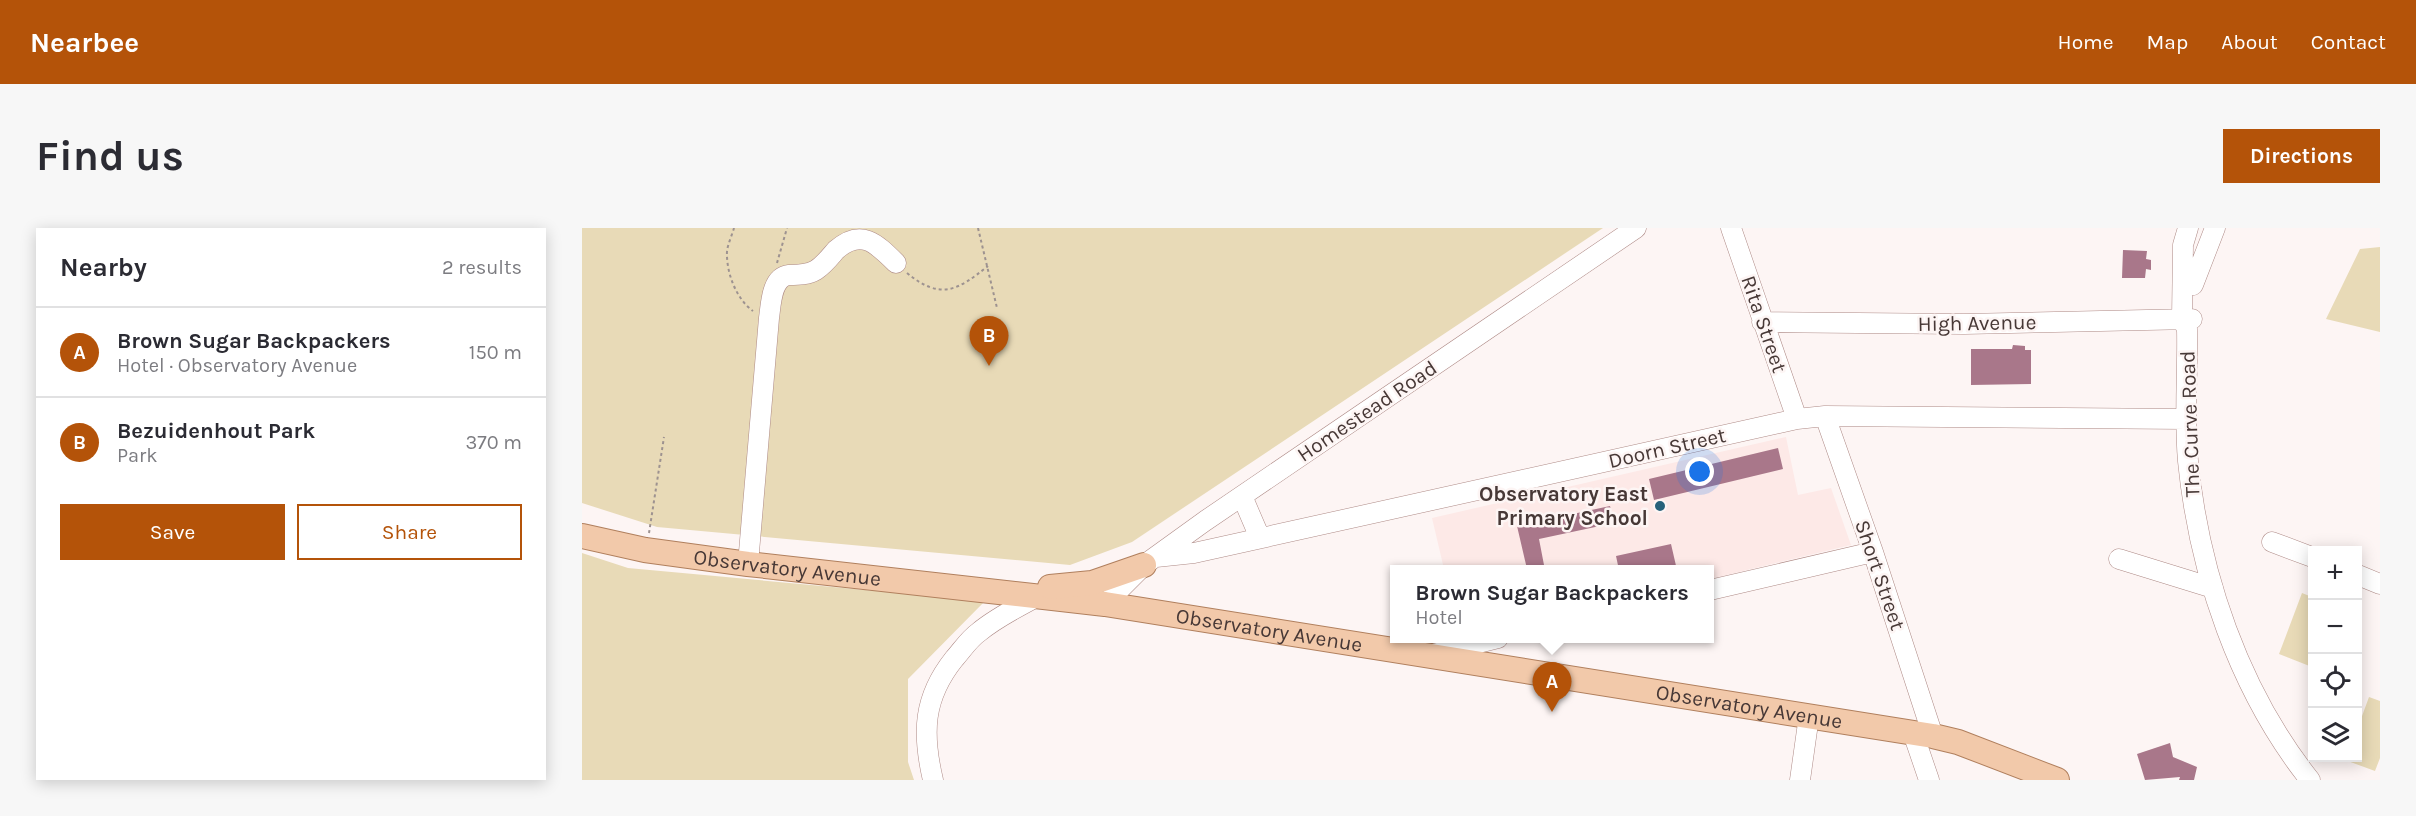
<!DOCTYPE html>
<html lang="en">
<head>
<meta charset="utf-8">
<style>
  body { margin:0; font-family:Karla,sans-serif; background:#f7f7f7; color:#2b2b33 }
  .controls { position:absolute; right:18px; bottom:18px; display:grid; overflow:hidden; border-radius:0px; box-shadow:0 3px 15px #0003 }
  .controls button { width:54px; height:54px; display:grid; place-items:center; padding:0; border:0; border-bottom:2px solid #e1e1e2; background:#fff; color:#2b2b33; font:30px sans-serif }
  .you { position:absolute; left:1118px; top:244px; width:21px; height:21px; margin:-15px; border:4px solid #fff; border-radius:50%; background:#1a73e8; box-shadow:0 0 0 9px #1a73e833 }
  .badge { display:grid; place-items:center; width:39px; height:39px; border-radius:50%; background:#b45309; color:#fff; font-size:20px; font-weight:700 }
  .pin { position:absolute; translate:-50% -50px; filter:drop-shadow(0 2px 3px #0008) }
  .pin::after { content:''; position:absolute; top:32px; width:21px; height:18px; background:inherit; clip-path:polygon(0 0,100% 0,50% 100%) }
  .popup { position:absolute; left:808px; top:337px; width:324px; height:78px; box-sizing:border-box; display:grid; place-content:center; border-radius:0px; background:#fff; filter:drop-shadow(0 2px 4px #0005); font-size:20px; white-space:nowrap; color:#7c7c81 }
  .popup b { font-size:22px; color:#2b2b33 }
  .popup::after { content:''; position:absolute; left:50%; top:100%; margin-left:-12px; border:12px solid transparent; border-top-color:#fff }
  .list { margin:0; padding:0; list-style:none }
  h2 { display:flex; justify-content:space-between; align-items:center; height:78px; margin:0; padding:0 24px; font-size:26px }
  h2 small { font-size:20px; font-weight:400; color:#7c7c81 }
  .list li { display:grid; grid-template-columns:39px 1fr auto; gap:18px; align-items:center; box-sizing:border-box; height:90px; padding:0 24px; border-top:2px solid #e1e1e2 }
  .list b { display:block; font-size:22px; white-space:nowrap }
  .list p { margin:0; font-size:20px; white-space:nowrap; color:#7c7c81 }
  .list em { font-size:20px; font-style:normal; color:#7c7c81 }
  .actions { display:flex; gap:12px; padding:18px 24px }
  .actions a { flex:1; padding:14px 0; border:2px solid #b45309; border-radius:0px; text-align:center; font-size:21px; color:#b45309 }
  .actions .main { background:#b45309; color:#fff }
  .icon { flex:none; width:33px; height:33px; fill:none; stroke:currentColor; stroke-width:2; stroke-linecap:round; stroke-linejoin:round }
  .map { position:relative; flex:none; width:1798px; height:552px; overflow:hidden; border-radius:0px }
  header { display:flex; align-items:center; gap:36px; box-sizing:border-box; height:84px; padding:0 30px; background:#b45309; color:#fff }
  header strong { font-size:28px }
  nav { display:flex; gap:33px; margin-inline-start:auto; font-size:21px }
  .intro { display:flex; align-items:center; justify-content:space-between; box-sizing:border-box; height:144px; padding:0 36px }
  h1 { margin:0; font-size:42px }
  .button { padding:15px 27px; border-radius:0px; background:#b45309; color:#fff; font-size:21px; font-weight:700 }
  main { display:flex; gap:36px; padding:0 36px }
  aside { flex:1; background:#fff; border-radius:0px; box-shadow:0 3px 15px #0003 }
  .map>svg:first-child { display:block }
</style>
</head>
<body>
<header>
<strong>Nearbee</strong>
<nav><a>Home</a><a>Map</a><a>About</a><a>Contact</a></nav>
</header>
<div class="intro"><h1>Find us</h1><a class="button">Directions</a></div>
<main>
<aside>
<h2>Nearby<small>2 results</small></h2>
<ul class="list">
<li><span class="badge">A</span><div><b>Brown Sugar Backpackers</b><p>Hotel · Observatory Avenue</p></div><em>150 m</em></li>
<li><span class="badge">B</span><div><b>Bezuidenhout Park</b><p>Park</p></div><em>370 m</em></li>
</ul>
<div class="actions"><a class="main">Save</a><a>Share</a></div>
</aside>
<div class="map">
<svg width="1798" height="552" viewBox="0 0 1798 552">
  <rect width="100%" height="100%" fill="#fdf5f4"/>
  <path fill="#fde9e7" d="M1204,209L1216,267L1249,260L1269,317L1128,351V342L862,341L850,290Z"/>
  <path fill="#e8dab7" d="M0,0H1021L550,314L488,337L75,299L0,275Z
    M1798,19V104L1744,91L1778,21Z
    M0,325L46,340L403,373L326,451V534L332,552H0Z
    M1720,365L1730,369V439L1697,426Z
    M1787,469L1798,473V530L1793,543L1763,532L1764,530H1776V499Z"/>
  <path fill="#a9778a" d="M1541,22L1565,23L1564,31L1569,32V42L1564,41L1563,50H1540Z
    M1431,117L1443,118V122H1449V156L1389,157V121H1430Z
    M1196,220L1201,241L1072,272L1067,251Z
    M1028,278L1032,295L957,311L962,337L945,341L935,298Z
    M1089,316L1095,342H1037L1034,328Z
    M1588,515L1591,529L1615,539L1612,552H1597L1598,549L1563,552L1555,526Z"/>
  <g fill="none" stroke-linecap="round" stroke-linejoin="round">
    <g stroke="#ae8a86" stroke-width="21">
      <path id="minor" d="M1149,0L1215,191
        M1606,0L1601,17L1600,91L1605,101C1606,145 1602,189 1606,233C1617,345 1657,463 1728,552
        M1611,57L1633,0
        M1180,94L1382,96L1610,91
        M1243,188L1291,324L1351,508
        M660,268L678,310
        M1690,314L1730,329
        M574,329L612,325L1215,191L1243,188L1604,191
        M1537,331L1631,360
        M166,336L187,90C189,77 189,49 207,47C216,47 226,47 234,42C242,37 248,29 254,22C279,0 294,15 314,35
        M1776,347L1798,356
        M1128,362L1291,324
        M523,376L562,337L623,293L1054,0
        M852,426L916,410
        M1331,505L1347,552
        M351,552C340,505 341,470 372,431C380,422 387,411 397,404C415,389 436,379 456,368
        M1218,552L1227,488"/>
    </g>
    <g stroke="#b07f5d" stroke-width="26">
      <g id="major">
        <path id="s1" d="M0,308L63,322L166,336L523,376L1351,508L1376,514L1475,552"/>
        <path d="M468,359L510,355L562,337"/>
      </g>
    </g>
    <path stroke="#9d9290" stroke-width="2" stroke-dasharray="3 3" stroke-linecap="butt" d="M152,0C150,7 146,16 145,23C144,44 154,71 171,83
      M396,0L415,80
      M195,35L205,0
      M325,45C359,73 376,62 406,38
      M67,305L82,209"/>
    <use href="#minor" stroke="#fff" stroke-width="20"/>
    <use href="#major" stroke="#f2c9aa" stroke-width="24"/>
  </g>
  <circle fill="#27617a" stroke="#fdf5f4" stroke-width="2" cx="1078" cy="278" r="6"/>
  <g text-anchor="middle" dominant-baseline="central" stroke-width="5" stroke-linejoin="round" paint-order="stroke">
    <g font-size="21" fill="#473836" stroke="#fdf5f4">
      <text transform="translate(1395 95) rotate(-1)">High Avenue</text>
      <text transform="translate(1182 96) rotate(71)">Rita Street</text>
      <text transform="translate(785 183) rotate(-34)">Homestead Road</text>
      <text transform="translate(1608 196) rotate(-92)">The Curve Road</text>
      <text transform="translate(1085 220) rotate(-13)">Doorn Street</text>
      <text stroke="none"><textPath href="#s1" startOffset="208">Observatory Avenue</textPath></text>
      <text transform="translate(1298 347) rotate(71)">Short Street</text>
      <text stroke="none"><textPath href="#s1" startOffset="694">Observatory Avenue</textPath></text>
      <text stroke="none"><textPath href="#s1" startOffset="1180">Observatory Avenue</textPath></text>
    </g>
    <g font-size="21" font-weight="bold" fill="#473836" stroke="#fdf5f4" text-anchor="end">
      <text x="1066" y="266">Observatory East<tspan x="1066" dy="24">Primary School</tspan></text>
    </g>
  </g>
</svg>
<div class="controls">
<button>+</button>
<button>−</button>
<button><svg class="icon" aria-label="locate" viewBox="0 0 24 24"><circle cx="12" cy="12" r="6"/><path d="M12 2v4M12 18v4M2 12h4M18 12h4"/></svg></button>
<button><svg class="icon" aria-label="layers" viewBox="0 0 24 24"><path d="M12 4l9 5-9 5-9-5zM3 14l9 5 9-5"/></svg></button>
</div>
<div class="you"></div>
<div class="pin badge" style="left:970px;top:484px">A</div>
<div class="popup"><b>Brown Sugar Backpackers</b>Hotel</div>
<div class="pin badge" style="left:407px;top:138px">B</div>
</div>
</main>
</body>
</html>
